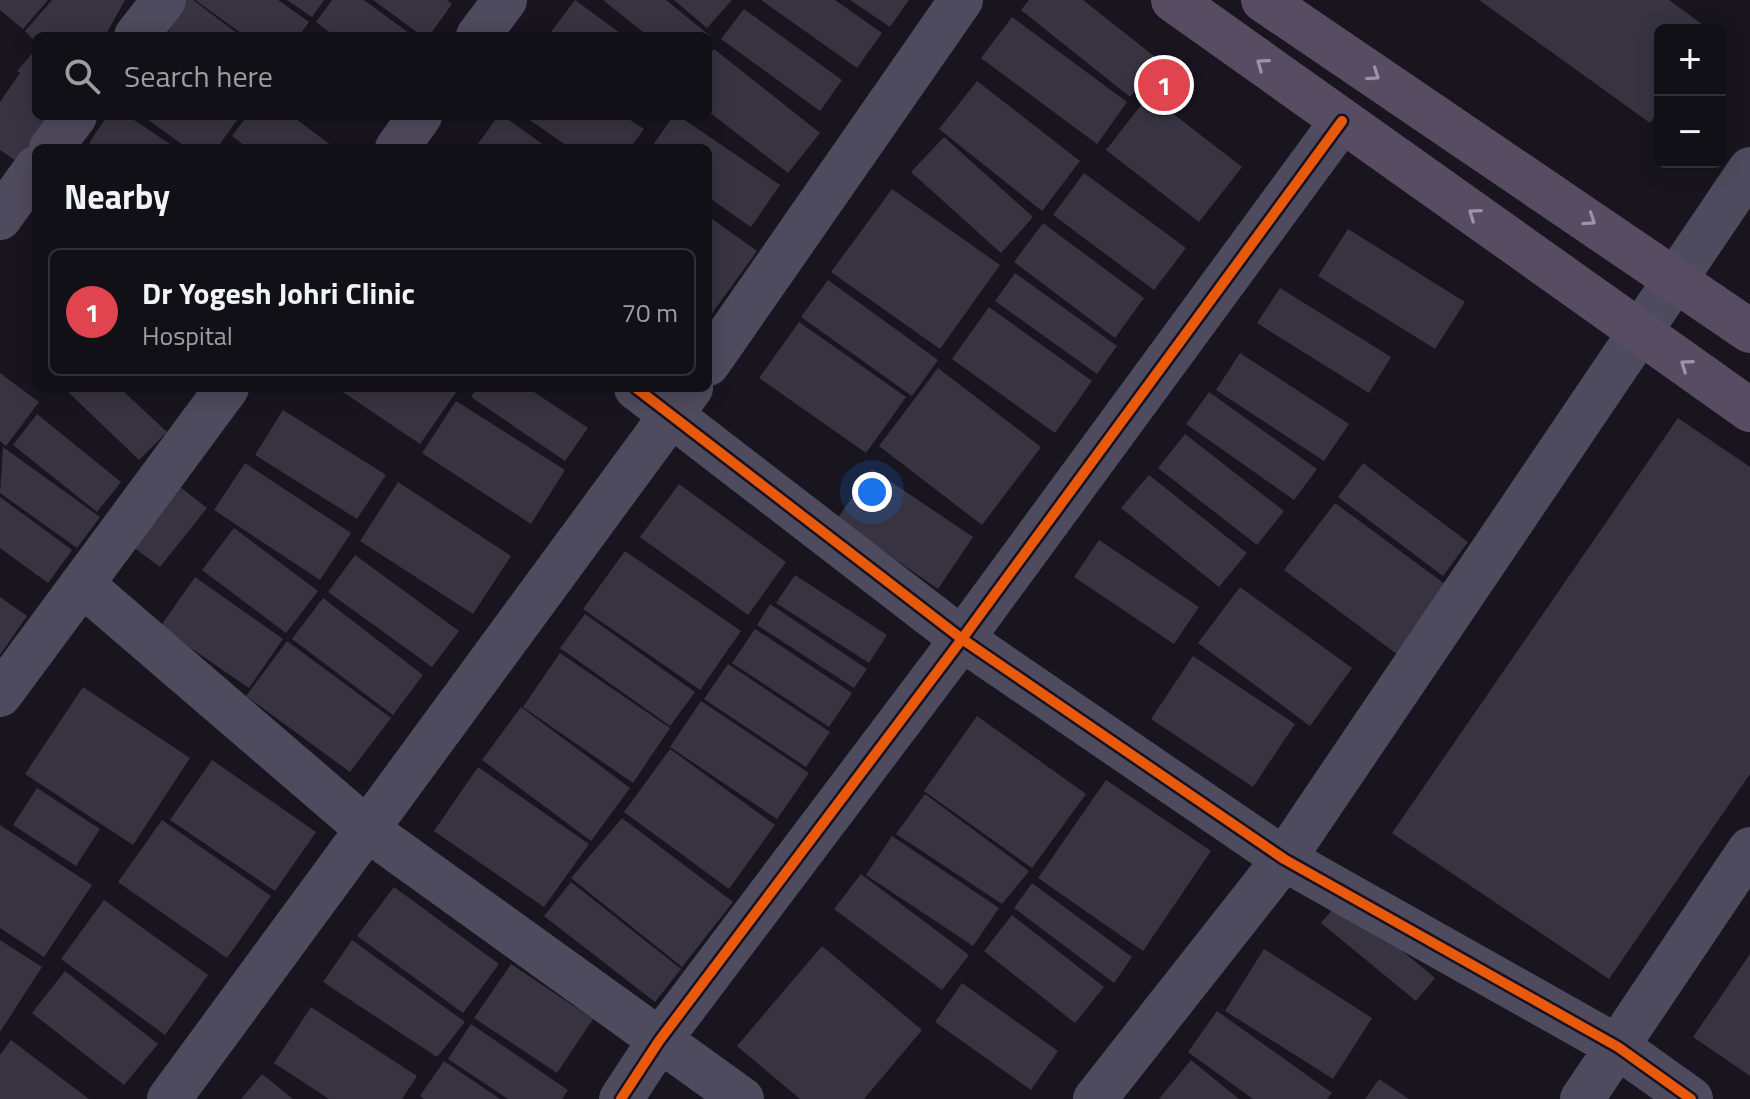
<!DOCTYPE html>
<html lang="en">
<head>
<meta charset="utf-8">
<style>
  body { margin:0; font-family:"Titillium Web",sans-serif; background:#1f1e24; color:#f1f3f6 }
  .controls { position:absolute; right:24px; top:24px; display:grid; overflow:hidden; border-radius:12px; box-shadow:0 4px 20px #0003 }
  .controls button { width:72px; height:72px; display:grid; place-items:center; padding:0; border:0; border-bottom:2px solid #313036; background:#121017; color:#f1f3f6; font:40px sans-serif }
  .you { position:absolute; left:872px; top:492px; width:28px; height:28px; margin:-20px; border:6px solid #fff; border-radius:50%; background:#1a73e8; box-shadow:0 0 0 12px #1a73e833 }
  .badge { display:grid; place-items:center; width:52px; height:52px; border-radius:50%; background:#d93025; color:#fff; font-size:26px; font-weight:700 }
  .pin { position:absolute; translate:-50% -50%; border:4px solid #fff; box-shadow:0 2px 8px #0006 }
  .list { margin:0; padding:0; list-style:none }
  h2 { display:flex; justify-content:space-between; align-items:center; height:104px; margin:0; padding:0 32px; font-size:34px }
  h2 small { font-size:26px; font-weight:400; color:#9c9da1 }
  .list li { display:grid; grid-template-columns:52px 1fr auto; gap:24px; align-items:center; box-sizing:border-box; height:128px; margin:0 16px 16px; padding:0 16px; border:2px solid #313036; border-radius:12px }
  .list b { display:block; font-size:30px; white-space:nowrap }
  .list p { margin:0; font-size:26px; white-space:nowrap; color:#9c9da1 }
  .list em { font-size:26px; font-style:normal; color:#9c9da1 }
  .icon { flex:none; width:44px; height:44px; fill:none; stroke:currentColor; stroke-width:2; stroke-linecap:round; stroke-linejoin:round }
  .map { position:relative; flex:none; width:1750px; height:1099px; overflow:hidden }
  .search { position:absolute; background:#121017; box-shadow:0 4px 20px #0003; left:32px; top:32px; width:680px; height:88px; display:flex; align-items:center; gap:20px; box-sizing:border-box; padding:0 28px; border-radius:12px; color:#9c9da1; font-size:30px }
  .panel { position:absolute; background:#121017; box-shadow:0 4px 20px #0003; left:32px; top:144px; width:680px; height:248px; border-radius:12px }
  .map>svg:first-child { display:block }
</style>
</head>
<body>
<div class="map">
<svg width="1750" height="1099" viewBox="0 0 1750 1099">
  <rect width="100%" height="100%" fill="#18151f"/>
  <path fill="#383341" d="M0,0H48L23,29L0,10Z
    M52,0H125L105,36H36V43L25,31Z
    M184,0H193L241,36H175L163,27Z
    M195,0H278L309,22L299,36H245Z
    M287,0H324L312,17Z
    M332,0H364L413,36H334L316,22Z
    M373,0H447L452,4L429,36H422Z
    M575,0L624,36H548Z
    M603,0H666L710,36H648Z
    M674,0H732L707,28Z
    M761,0H835L882,33L857,68Z
    M850,0H909L890,27Z
    M1029,0H1083L1159,60L1130,97L1021,10Z
    M1479,0H1669L1710,30H1660V109L1650,123Z
    M744,9L842,80L820,111L721,39Z
    M1012,17L1127,102L1097,144L981,58Z
    M36,49V116H52L19,163L0,150V102L20,73L17,71Z
    M714,49L820,133L788,173L708,111V57Z
    M977,81L1080,161L1042,211L939,129Z
    M1149,95L1242,167L1199,222L1106,150Z
    M107,116H128L176,148H96L89,143Z
    M143,116H240L217,148H187Z
    M247,116H292L335,148H248L232,136Z
    M498,116H503L548,148H475Z
    M524,116H624L644,129L630,148H570Z
    M673,116H679L780,185L751,227L708,197V148H651Z
    M944,137L1033,217L1001,253L911,172Z
    M1084,173L1186,248L1154,290L1053,215Z
    M892,189L1000,265L940,349L831,272Z
    M708,216L757,251L708,319Z
    M1043,223L1144,298L1115,338L1014,262Z
    M1348,229L1465,302L1435,349L1318,276Z
    M1015,273L1117,346L1097,374L995,301Z
    M828,280L938,360L912,396L801,317Z
    M1280,288L1391,357L1369,393L1257,323Z
    M989,307L1092,381L1055,433L952,359Z
    M799,322L906,397L866,453L759,378Z
    M1240,353L1349,424L1324,461L1216,390Z
    M938,368L1041,447L982,525L879,446Z
    M0,373L39,402L6,446L0,441Z
    M64,388H120L167,432L139,460Z
    M337,388H459L420,444Z
    M477,388H528L588,428L565,461L471,397Z
    M1209,392L1317,469L1294,500L1186,424Z
    M456,401L565,470L531,524L422,453Z
    M283,410L386,475L357,519L255,455Z
    M37,414L121,482L97,512L13,445Z
    M1678,418L1750,467V774L1609,979L1392,833Z
    M1185,434L1284,511L1257,545L1158,468Z
    M3,447L100,517L77,548L0,493Z
    M245,463L351,533L320,580L214,510Z
    M1363,463L1468,542L1443,576L1338,497Z
    M872,469L973,537L938,589L837,519Z
    M1149,475L1247,553L1219,587L1121,508Z
    M398,482L511,556L473,614L360,541Z
    M679,484L786,562L748,615L640,537Z
    M179,486L207,508L160,567L132,546Z
    M0,497L72,550L48,583L0,548Z
    M1335,503L1449,587L1398,655L1284,570Z
    M234,528L318,591L286,633L202,570Z
    M1099,540L1199,607L1174,644L1074,577Z
    M625,551L741,631L700,690L583,609Z
    M355,555L459,631L432,667L328,592Z
    M795,575L887,635L869,663L776,603Z
    M195,577L283,639L249,688L160,627Z
    M1240,587L1352,668L1310,726L1198,643Z
    M0,597L27,616L0,655Z
    M323,598L423,675L393,715L292,639Z
    M770,604L867,669L854,688L757,625Z
    M585,614L695,692L670,726L560,648Z
    M755,629L852,693L829,727L732,663Z
    M287,641L391,718L350,772L246,696Z
    M560,653L670,728L633,783L523,707Z
    M1193,656L1295,724L1253,787L1151,719Z
    M728,664L830,732L806,767L704,699Z
    M83,687L190,758L133,845L25,774Z
    M701,701L809,773L777,819L670,747Z
    M521,707L630,788L591,841L482,760Z
    M977,716L1086,794L1032,868L924,791Z
    M670,749L775,825L729,889L624,812Z
    M212,760L316,832L275,891L170,820Z
    M478,767L589,844L544,907L434,831Z
    M1106,780L1211,851L1143,951L1038,878Z
    M37,788L100,829L76,866L13,825Z
    M925,794L1029,871L1002,904L896,834Z
    M622,818L733,902L682,967L571,878Z
    M162,820L271,896L227,958L118,882Z
    M0,825L92,885L44,957L0,928Z
    M892,836L999,908L973,946L866,875Z
    M861,874L969,955L942,990L834,909Z
    M571,882L681,969L655,1002L544,916Z
    M1032,883L1132,957L1114,983L1014,908Z
    M394,887L499,964L463,1013L357,936Z
    M104,900L208,975L165,1035L61,959Z
    M1341,900L1435,978L1416,1001L1321,923Z
    M1012,915L1104,987L1075,1023L984,951Z
    M0,940L42,967L0,1032Z
    M352,940L465,1022L437,1057L323,982Z
    M822,946L922,1030L864,1099H800L737,1046Z
    M1264,949L1372,1018L1333,1079L1225,1011Z
    M1750,954V1076L1693,1037Z
    M511,964L593,1019L557,1073L474,1018Z
    M65,971L158,1044L124,1085L32,1013Z
    M962,983L1058,1051L1031,1090L935,1022Z
    M311,1007L417,1076L402,1099H329L274,1063Z
    M1217,1011L1332,1093L1327,1099H1253L1188,1052Z
    M471,1024L568,1090L562,1099H508L448,1059Z
    M11,1040L89,1099H0V1055Z
    M1191,1060L1239,1099H1159Z
    M444,1061L500,1099H424L420,1096Z
    M262,1074L293,1099H241Z
    M1379,1079L1409,1099H1365Z"/>
  <g fill="none" stroke-linecap="round" stroke-linejoin="round">
    <path stroke="#4f4b5e" stroke-width="44" d="M136,36L164,0
      M478,36L505,0
      M51,148L75,116
      M397,148L420,116
      M0,218L36,168
      M708,364L961,0
      M636,388L962,639L1284,859L1618,1047L1691,1099
      M83,585L368,830L742,1099
      M0,695L227,388
      M169,1099L691,388
      M621,1099L659,1041L962,639L1342,121
      M1095,1099L1284,859L1750,169
      M1582,1099L1750,849"/>
    <path stroke="#584c62" stroke-width="44" d="M1173,0L1750,410
      M1263,0L1750,331"/>
    <g stroke="#171123" stroke-width="15">
      <path id="cycleway" d="M636,388L962,639L1284,859L1618,1047L1691,1099
        M621,1099L659,1041L962,639L1342,121"/>
    </g>
    <use href="#cycleway" stroke="#e8590c" stroke-width="10"/>
  </g>
  <defs><path id="oneway-chevron" d="M-2-3.5L2.5 0L-2 3.5" fill="none" stroke-width="1.6" stroke-linecap="round" stroke-linejoin="round" transform="scale(2)"/></defs>
  <g stroke="#9d92ae">
    <use href="#oneway-chevron" transform="translate(1262 64) rotate(-144)"/>
    <use href="#oneway-chevron" transform="translate(1374 75) rotate(34)"/>
    <use href="#oneway-chevron" transform="translate(1474 214) rotate(-145)"/>
    <use href="#oneway-chevron" transform="translate(1590 220) rotate(34)"/>
    <use href="#oneway-chevron" transform="translate(1686 365) rotate(-145)"/>
  </g>
</svg>
<div class="controls">
<button>+</button>
<button>−</button>
</div>
<div class="you"></div>
<div class="pin badge" style="left:1164px;top:85px;background:#e0444e">1</div>
<div class="search"><svg class="icon" aria-label="search" viewBox="0 0 24 24"><circle cx="10" cy="10" r="6"/><path d="M15 15l6 6"/></svg>Search here</div>
<section class="panel">
<h2>Nearby<small></small></h2>
<ul class="list">
<li><span class="badge" style="background:#e0444e">1</span><div><b>Dr Yogesh Johri Clinic</b><p>Hospital</p></div><em>70 m</em></li>
</ul>
</section>
</div>
</body>
</html>
